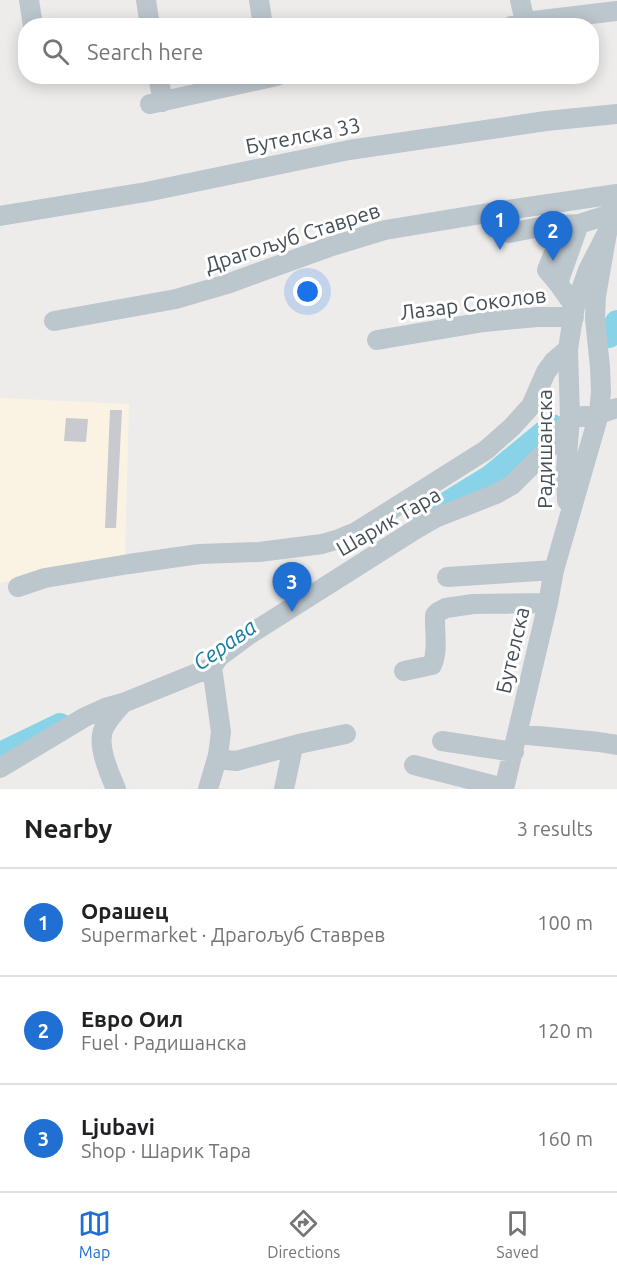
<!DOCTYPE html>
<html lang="en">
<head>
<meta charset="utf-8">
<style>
  body { margin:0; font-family:Ubuntu,sans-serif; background:#f2f2f2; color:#202124 }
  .you { position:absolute; left:308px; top:292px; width:21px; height:21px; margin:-15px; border:4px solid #fff; border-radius:50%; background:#1a73e8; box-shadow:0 0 0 9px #1a73e833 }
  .badge { display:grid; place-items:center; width:39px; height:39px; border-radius:50%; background:#206fd3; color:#fff; font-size:20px; font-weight:700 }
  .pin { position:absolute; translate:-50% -50px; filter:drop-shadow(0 2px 3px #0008) }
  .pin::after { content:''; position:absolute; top:32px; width:21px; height:18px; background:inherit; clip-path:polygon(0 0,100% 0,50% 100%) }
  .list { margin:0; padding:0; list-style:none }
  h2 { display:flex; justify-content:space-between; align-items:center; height:78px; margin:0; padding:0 24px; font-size:26px }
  h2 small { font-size:20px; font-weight:400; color:#757577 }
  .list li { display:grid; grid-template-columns:39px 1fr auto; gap:18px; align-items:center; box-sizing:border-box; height:108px; padding:0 24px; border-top:2px solid #e0e0e0 }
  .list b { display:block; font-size:22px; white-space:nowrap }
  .list p { margin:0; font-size:20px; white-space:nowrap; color:#757577 }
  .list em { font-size:20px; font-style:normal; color:#757577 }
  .icon { flex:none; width:33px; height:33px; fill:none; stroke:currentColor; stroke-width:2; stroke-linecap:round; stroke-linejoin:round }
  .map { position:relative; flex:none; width:617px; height:789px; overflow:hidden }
  .search { position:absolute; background:#fff; box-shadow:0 3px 15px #0003; left:18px; right:18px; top:18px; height:66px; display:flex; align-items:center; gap:15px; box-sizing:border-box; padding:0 21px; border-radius:24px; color:#757577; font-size:22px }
  .sheet { height:402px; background:#fff }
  nav { display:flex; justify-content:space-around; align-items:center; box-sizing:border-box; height:84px; border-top:2px solid #e0e0e0; background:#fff; font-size:16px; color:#757577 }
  nav a { display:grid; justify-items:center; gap:3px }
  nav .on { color:#206fd3 }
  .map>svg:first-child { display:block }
</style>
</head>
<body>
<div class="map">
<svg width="617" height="789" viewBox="0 0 617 789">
  <rect width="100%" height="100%" fill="#eeebeb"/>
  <path fill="#faf3e3" d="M0,398L129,404L125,555L0,583Z"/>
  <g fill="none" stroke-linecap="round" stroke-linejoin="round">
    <path stroke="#88d3e7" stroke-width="24" d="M609,336L617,322
      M425,517L490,477L552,426
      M0,754L60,725"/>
  </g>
  <path fill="#c8cad0" d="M110,410H122L116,528H105Z
    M66,418L88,419L86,442L64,441Z"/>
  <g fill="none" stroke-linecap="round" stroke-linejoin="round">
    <path stroke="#bcc6cd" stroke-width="20" d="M29,0L33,26
      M146,0L150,26
      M259,0L263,26
      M520,0L525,22
      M511,26L525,22L617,11
      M158,76L163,102
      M150,104L277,76
      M0,216L146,192L349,150L546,121L617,114
      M509,233L545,226L579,224L614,213
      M558,283L547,270L562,233
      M575,307L558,283L579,224
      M54,321L176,299L227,284L329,247L385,230L500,211L617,194
      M377,340L484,322L537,317H574
      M567,501L566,469L570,418L568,349L571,330L575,307L588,270L607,233L617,206
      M447,577L554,570
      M18,587L45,578L129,564L199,554L259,552L322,544L339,539L356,532L486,450L512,427L531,406L546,372L554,361L568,349
      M212,667L221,732L218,755L226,760L236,761L303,743L346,734
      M404,671L432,665C438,653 435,634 435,621V615L438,612L446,608L473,604L548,603
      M518,734L599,742L617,745
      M442,741L514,752
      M414,765L504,788
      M0,768L85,717L105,708L123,703L212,667L219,657L250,634L416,529L435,518L496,494L512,485L557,440L570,418L599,414L617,408
      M116,789C109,772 95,743 105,726C110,717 117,710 123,703
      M208,789L218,755
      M284,789L293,747
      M504,789L548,603L554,570L599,414L601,392L600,367L595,319L596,296L607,233"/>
  </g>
  <g text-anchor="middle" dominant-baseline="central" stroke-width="6" stroke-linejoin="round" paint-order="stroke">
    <g font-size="21" fill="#444e57" stroke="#fff">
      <text transform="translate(303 135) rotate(-11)">Бутелска 33</text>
      <text transform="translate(292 237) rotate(-18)">Драгољуб Ставрев</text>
      <text transform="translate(473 303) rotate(-7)">Лазар Соколов</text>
      <text transform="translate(544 449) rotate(-90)">Радишанска</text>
      <text transform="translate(388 521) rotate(-30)">Шарик Тара</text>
      <text transform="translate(512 650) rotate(-77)">Бутелска</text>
    </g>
    <g font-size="22" font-style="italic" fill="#12809d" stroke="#fff">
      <text transform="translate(224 644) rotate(-35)">Серава</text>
    </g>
  </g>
</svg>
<div class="you"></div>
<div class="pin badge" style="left:500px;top:250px">1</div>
<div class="pin badge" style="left:553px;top:261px">2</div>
<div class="pin badge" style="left:292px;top:612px">3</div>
<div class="search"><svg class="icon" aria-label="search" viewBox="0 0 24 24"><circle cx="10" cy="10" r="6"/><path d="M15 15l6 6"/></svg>Search here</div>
</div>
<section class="sheet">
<h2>Nearby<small>3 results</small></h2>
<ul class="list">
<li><span class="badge">1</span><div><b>Орашец</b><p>Supermarket · Драгољуб Ставрев</p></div><em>100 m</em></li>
<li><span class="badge">2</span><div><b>Евро Оил</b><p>Fuel · Радишанска</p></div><em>120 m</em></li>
<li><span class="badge">3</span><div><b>Ljubavi</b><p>Shop · Шарик Тара</p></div><em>160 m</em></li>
</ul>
</section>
<nav>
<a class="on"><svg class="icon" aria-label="map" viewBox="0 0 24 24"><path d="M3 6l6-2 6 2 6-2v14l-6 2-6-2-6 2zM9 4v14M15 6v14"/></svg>Map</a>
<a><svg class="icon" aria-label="directions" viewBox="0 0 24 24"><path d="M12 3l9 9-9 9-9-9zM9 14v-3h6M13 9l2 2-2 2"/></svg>Directions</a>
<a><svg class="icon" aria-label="saved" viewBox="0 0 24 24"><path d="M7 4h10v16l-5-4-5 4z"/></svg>Saved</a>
</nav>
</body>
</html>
